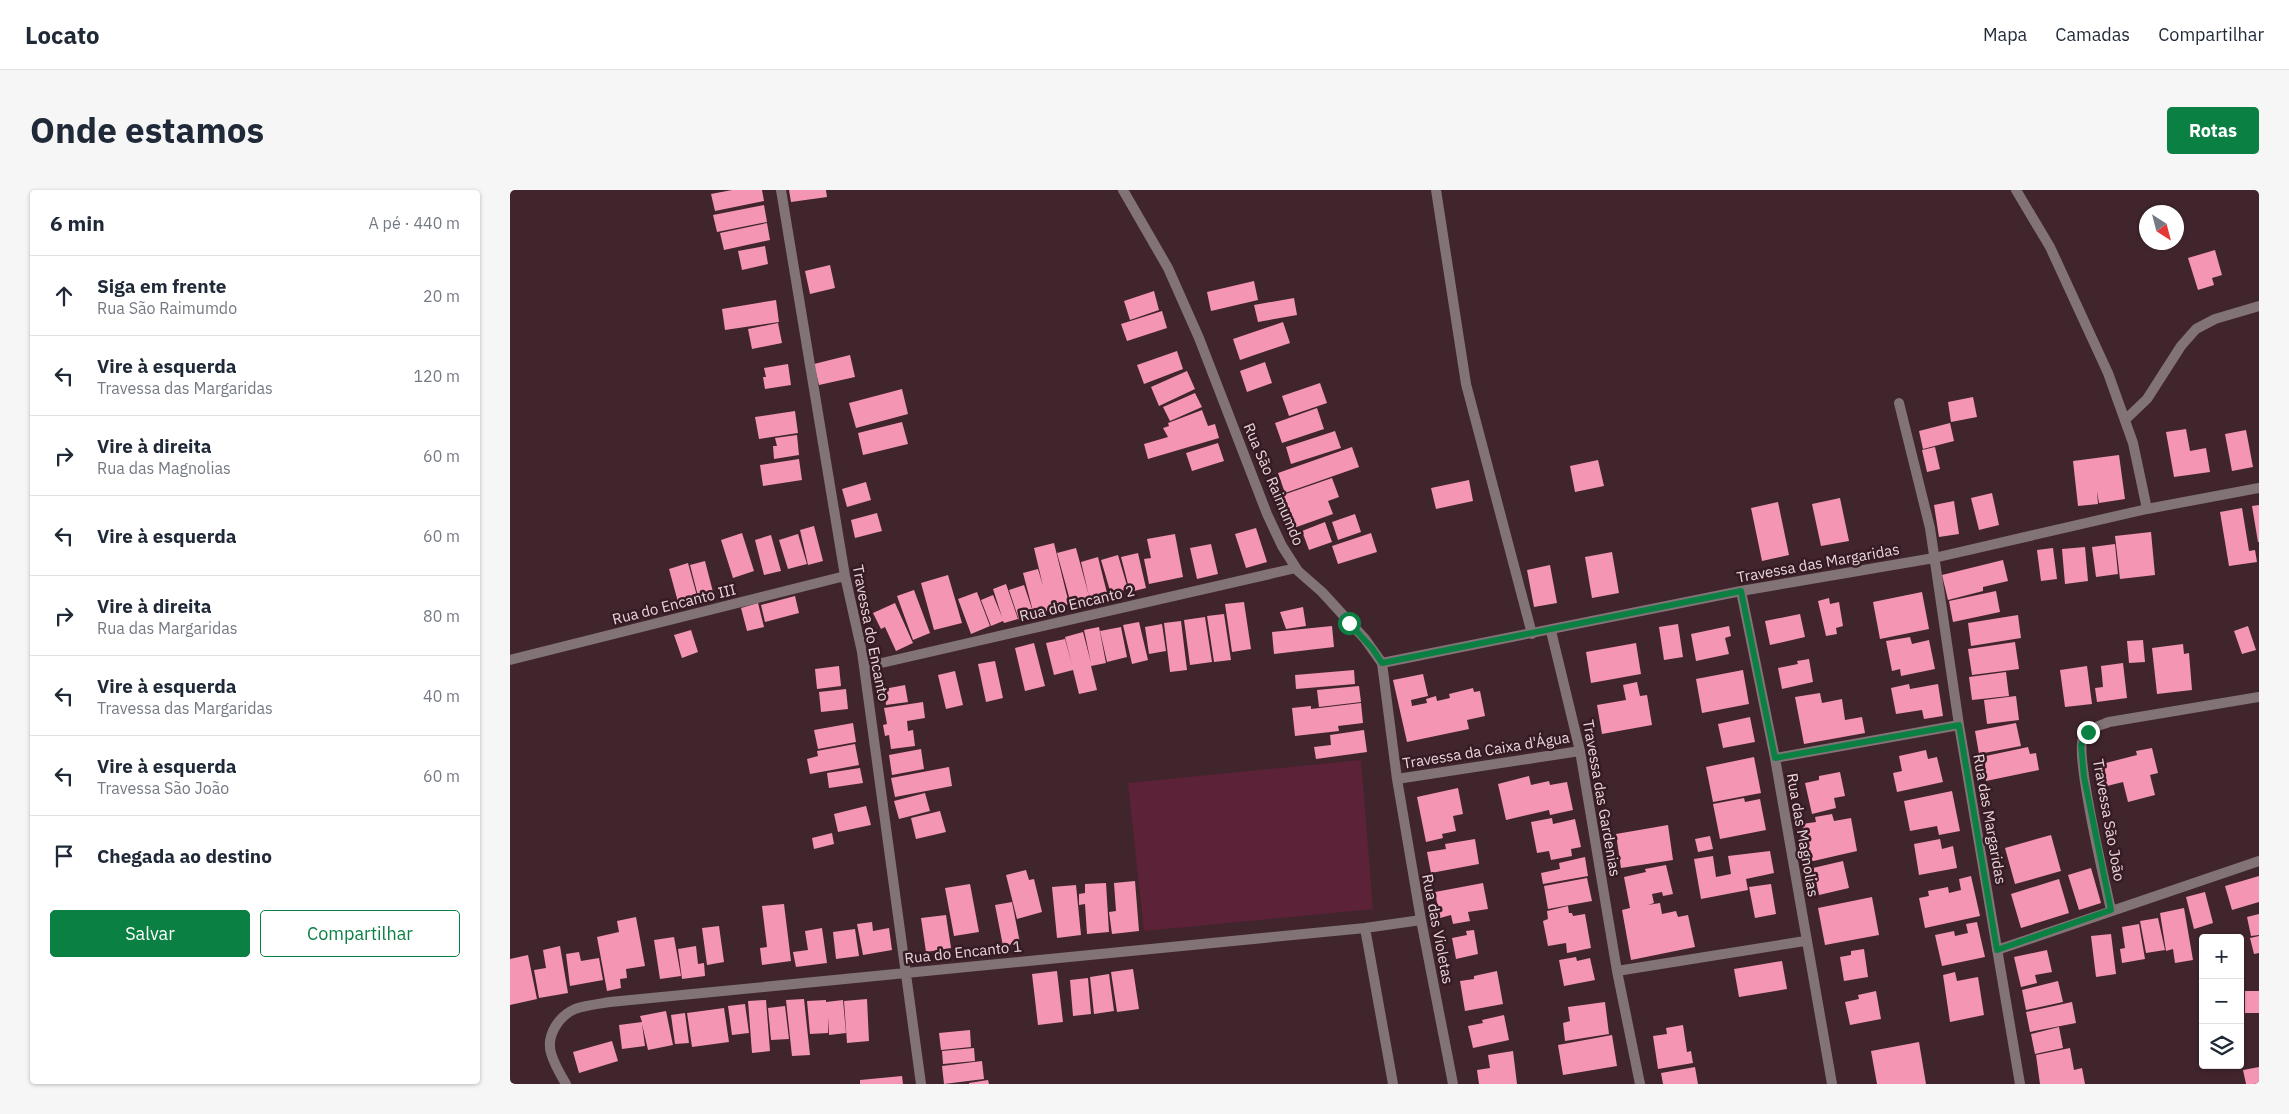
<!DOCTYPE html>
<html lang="pt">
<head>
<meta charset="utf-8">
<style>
  body { margin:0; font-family:"IBM Plex Sans",sans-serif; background:#f6f6f7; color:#1f2937 }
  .controls { position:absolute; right:15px; bottom:15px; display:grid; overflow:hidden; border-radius:5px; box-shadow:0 1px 4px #0004 }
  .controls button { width:45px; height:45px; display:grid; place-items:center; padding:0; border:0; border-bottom:1px solid #e0e1e3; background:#fff; color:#1f2937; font:25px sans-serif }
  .compass { position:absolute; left:1629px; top:15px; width:45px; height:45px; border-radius:50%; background:#fff; box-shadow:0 1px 4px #0004; rotate:144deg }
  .stop { position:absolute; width:15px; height:15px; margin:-11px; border:4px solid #0b8043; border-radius:50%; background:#fff }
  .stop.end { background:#0b8043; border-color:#fff; box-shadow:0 1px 5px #0008 }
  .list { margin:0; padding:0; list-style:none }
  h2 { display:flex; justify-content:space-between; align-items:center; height:65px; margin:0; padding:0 20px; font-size:21px }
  h2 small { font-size:16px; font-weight:400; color:#747a83 }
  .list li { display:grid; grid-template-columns:32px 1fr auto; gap:15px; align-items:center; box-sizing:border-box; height:80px; padding:0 20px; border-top:1px solid #e0e1e3 }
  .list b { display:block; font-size:19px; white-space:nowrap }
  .list p { margin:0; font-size:16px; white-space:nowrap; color:#747a83 }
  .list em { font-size:16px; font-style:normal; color:#747a83 }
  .actions { display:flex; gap:10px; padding:15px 20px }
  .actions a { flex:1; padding:11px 0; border:1px solid #0b8043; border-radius:5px; text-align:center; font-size:18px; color:#0b8043 }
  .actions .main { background:#0b8043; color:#fff }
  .icon { flex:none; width:28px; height:28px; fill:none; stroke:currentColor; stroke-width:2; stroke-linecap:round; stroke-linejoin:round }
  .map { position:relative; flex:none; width:1749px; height:894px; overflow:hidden; border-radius:5px }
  header { display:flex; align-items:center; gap:30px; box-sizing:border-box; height:70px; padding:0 25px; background:#fff; border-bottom:1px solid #e0e1e3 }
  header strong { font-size:24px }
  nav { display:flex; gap:28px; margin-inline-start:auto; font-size:18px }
  .intro { display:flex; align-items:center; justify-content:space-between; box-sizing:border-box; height:120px; padding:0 30px }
  h1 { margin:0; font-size:35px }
  .button { padding:12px 22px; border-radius:5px; background:#0b8043; color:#fff; font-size:18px; font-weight:700 }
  main { display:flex; gap:30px; padding:0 30px }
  aside { flex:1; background:#fff; border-radius:5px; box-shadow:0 1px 4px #0004 }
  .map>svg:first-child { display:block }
</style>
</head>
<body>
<header>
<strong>Locato</strong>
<nav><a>Mapa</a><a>Camadas</a><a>Compartilhar</a></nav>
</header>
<div class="intro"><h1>Onde estamos</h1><a class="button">Rotas</a></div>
<main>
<aside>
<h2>6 min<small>A pé · 440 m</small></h2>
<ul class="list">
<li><svg class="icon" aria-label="ahead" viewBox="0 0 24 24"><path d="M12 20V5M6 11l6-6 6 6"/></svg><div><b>Siga em frente</b><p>Rua São Raimumdo</p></div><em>20 m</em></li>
<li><svg class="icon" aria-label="left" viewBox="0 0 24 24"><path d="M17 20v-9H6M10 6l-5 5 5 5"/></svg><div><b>Vire à esquerda</b><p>Travessa das Margaridas</p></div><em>120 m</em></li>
<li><svg class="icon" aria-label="right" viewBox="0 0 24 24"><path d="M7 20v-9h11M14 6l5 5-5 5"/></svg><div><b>Vire à direita</b><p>Rua das Magnolias</p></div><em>60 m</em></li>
<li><svg class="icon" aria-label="left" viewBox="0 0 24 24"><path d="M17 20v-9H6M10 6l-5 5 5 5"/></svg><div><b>Vire à esquerda</b></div><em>60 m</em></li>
<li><svg class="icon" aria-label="right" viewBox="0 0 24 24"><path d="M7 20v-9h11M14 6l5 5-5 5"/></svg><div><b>Vire à direita</b><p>Rua das Margaridas</p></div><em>80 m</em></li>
<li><svg class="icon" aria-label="left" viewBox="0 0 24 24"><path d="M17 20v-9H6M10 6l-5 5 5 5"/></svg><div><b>Vire à esquerda</b><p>Travessa das Margaridas</p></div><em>40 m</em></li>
<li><svg class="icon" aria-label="left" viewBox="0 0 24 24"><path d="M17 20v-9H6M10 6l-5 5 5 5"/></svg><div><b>Vire à esquerda</b><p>Travessa São João</p></div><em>60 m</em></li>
<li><svg class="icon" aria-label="arrive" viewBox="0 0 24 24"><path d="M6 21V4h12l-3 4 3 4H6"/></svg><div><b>Chegada ao destino</b></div></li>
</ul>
<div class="actions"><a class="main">Salvar</a><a>Compartilhar</a></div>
</aside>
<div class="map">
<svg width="1749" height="894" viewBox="0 0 1749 894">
  <rect width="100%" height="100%" fill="#40252d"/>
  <path fill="#5c2237" d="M851,570L863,719L634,741L618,593Z"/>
  <path fill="#f496b3" d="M222,0H252L254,11L205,21L201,4Z
    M279,0H316L317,7L281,12Z
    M254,15L257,32L207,42L203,25Z
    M257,33L260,50L214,60L210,43Z
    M255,56L258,74L232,80L228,61Z
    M1705,60L1712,85L1702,88L1704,95L1688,100L1678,68Z
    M320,75L325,98L300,104L295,81Z
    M744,91L748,110L701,121L697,102Z
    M644,101L649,120L620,130L614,111Z
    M784,108L787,125L748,132L744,115Z
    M266,110L269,132L215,140L212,119Z
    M652,121L657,138L617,151L611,134Z
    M773,132L780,153L730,170L723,149Z
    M268,133L272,153L242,159L238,139Z
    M667,161L673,179L634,194L627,175Z
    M340,165L345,187L309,195L304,174Z
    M755,172L762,193L737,202L730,181Z
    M278,174L281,195L255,199L253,187H256L254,178Z
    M677,181L685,199L649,216L641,197Z
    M810,193L817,213L779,226L772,206Z
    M392,199L398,224L346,238L339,213Z
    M685,203L692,217L660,231L653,217Z
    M1463,207L1467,227L1441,232L1438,212Z
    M807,218L814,239L772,253L765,233Z
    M692,220L698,236L705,234L709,248L638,269L634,254L658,247L653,238L659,236L658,233Z
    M285,221L288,243L249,249L245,227Z
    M392,232L398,254L353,265L348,243Z
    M1440,233L1444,251L1413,259L1409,241Z
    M1676,239L1680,261L1696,258L1700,282L1664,287L1656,242Z
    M1736,240L1743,277L1722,281L1715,244Z
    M825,241L831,258L781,274L776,257Z
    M287,245L289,265L264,269L263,256H267L265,248Z
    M708,253L714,271L682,281L676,263Z
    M842,257L849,277L775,303L768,283Z
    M1425,257L1430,279L1417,282L1412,260Z
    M1609,265L1615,309L1589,313L1587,301L1588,314L1568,316L1563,271Z
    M289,269L292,290L253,296L250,275Z
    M1088,270L1094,296L1065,302L1060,276Z
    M822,288L829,307L818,311L823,324L781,339L770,306Z
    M959,290L963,311L926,319L921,298Z
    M356,292L361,310L337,317L332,299Z
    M1482,303L1489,335L1469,340L1461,308Z
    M1330,308L1339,351L1311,356L1302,314Z
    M1444,311L1449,344L1429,347L1424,315Z
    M1268,312L1279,365L1252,371L1241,318Z
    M1749,315V352H1748L1742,316Z
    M1732,318L1739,361L1745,360L1747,372L1719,376L1710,322Z
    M367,323L372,341L345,348L341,330Z
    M845,324L851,342L828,350L822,332Z
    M815,332L822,352L799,360L792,341Z
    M304,336L313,371L298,375L290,340Z
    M746,338L757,372L736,378L725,344Z
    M1641,342L1645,385L1610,389L1605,346Z
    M232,343L244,381L223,388L211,350Z
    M861,343L867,362L828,374L822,356Z
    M288,344L297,374L278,379L269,350Z
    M665,344L673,387L639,394L634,369L641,368L637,349Z
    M261,345L271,381L254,385L245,350Z
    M544,353L559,414L524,425L513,383L528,379L533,396L524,358Z
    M701,354L708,384L687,389L680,358Z
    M1605,354L1608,384L1586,387L1582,357Z
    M1575,357L1578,391L1555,394L1552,359Z
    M566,358L579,406L571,372L588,367L597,403L561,414L547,363Z
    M1543,358L1547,389L1531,391L1527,360Z
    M1102,362L1109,403L1082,408L1075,367Z
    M628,363L636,398L620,402L611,367Z
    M608,365L618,399L601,404L591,370Z
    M1493,370L1498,391L1473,397V401L1438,410L1432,385Z
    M195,371L203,402L188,406L180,375Z
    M178,373L187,406L168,412L159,379Z
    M1040,375L1047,413L1024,417L1017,380Z
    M438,385L452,433L424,440L411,393Z
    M496,394L508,429L494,433L493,431L481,436L471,410L483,405L492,427L483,399Z
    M514,395L524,425L509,430L499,400Z
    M404,400L420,443L403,450L387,406Z
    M1486,401L1490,422L1443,432L1439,411Z
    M467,402L480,436L461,444L448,409Z
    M1412,402L1419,439L1370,449L1363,412Z
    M285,406L289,423L255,432L251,415Z
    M1319,408L1320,414L1329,412L1333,436L1326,438L1327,444L1316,446L1308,411Z
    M734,412L741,459L722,462L715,414Z
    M248,413L254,437L237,441L231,418Z
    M385,413L403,453L386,461L375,437L371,439L363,423Z
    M793,417L796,436L776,439L770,422Z
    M714,424L721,470L704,472L697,426Z
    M1290,424L1295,447L1260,455L1255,431Z
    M1508,425L1511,448L1461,456L1458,433Z
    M695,427L702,472L680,475L674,430Z
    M671,431L677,480L660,482L654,433Z
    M629,432L638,470L622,474L613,435Z
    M652,434L656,461L639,464L635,437Z
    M1168,434L1173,467L1154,470L1149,437Z
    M822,436L824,457L764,464L762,442Z
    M1219,436L1221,446L1215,448L1219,464L1186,471L1181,444Z
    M1738,436L1746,460L1732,464L1724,441Z
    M589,437L596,473L581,476L587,500L569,504L563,480L544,485L536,453L555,449L562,475L555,447L573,442L581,473L574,440Z
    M611,437L617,467L597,472L590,441Z
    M181,440L188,462L172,468L164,445Z
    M1400,447L1402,454L1419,450L1425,479L1391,486L1390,479L1382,481L1376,451Z
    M1633,450L1635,472L1619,473L1617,451Z
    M1505,452L1509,479L1462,485L1458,459Z
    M524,453L535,496L515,501L505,458Z
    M1126,453L1131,484L1081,493L1076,462Z
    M1673,454L1674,464L1679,463L1682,500L1647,504L1642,458Z
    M1299,469L1303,492L1272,499L1268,478L1288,474L1287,471Z
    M485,471L493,508L476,512L468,474Z
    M1613,473L1617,508L1587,512L1585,498L1593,497L1591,476Z
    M329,476L331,496L307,499L305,479Z
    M1577,476L1582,514L1555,517L1550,480Z
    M844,480L845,494L786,499L785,485Z
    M1233,480L1239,514L1192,523L1186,489Z
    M445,481L453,515L436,519L428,485Z
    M1496,482L1499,506L1462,510L1459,487Z
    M913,484L918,506L901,510L902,516L917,513L916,509L926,506L927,511L940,508L939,504L963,498L964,502L970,501L975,526L957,530L959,539L897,552L883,490Z
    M1127,492L1130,506L1137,505L1142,535L1092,544L1087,515L1116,510L1113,495Z
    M1399,494L1400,499L1428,494L1433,526L1414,529L1412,520L1386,524L1381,498Z
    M395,495L398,512L376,515L374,499Z
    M849,496L851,512L809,517L807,500Z
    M336,499L338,519L311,522L309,502Z
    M1310,503L1312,513L1332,509L1335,530L1352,527L1355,543L1294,554L1285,507Z
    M1506,506L1509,530L1477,534L1474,510Z
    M413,512L415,528L397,531L398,541L403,540L405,556L381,559L379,545L375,546L373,535L377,534L374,518Z
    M851,513L853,533L828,536L829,541L785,546L782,518L801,516V519Z
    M1240,527L1245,552L1213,558L1208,534Z
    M343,533L346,552L308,559L304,540Z
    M1506,533L1511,556L1469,564L1465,541Z
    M854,540L857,562L806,569L804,557L821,555L820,545Z
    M345,554L349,575L300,584L297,569L308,566L307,561Z
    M1518,557L1520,564L1526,563L1529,580L1476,591L1471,567Z
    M1642,558L1648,583L1640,585L1645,605L1618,612L1613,592L1593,597L1588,575L1627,565L1626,561Z
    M411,559L414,579L382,585L379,565Z
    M1416,560L1418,569L1427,567L1433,592L1387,602L1383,583L1392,581L1389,566Z
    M1244,567L1251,603L1203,612L1196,577Z
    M439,577L442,596L385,607L381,588Z
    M350,578L353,593L319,598L317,583Z
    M1330,582L1335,606L1324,608L1326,618L1302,624L1295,593L1309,590V586Z
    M1019,586L1021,595L1039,591L1040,595L1057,592L1063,620L1040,625L1039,620L996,630L988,594Z
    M948,598L953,624L943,626L946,641L932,644L933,648L916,652L907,607Z
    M1442,601L1450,641L1429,645L1427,636L1400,641L1394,611Z
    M415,603L420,621L389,629L384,611Z
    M1234,608L1235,612L1250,609L1256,640L1210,649L1203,614Z
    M356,616L361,635L328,642L324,624Z
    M430,621L436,642L406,649L401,628Z
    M1322,624L1324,631L1341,628L1347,661L1299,672L1292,634L1306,632L1305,627Z
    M1042,628L1043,634L1065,629L1071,657L1061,659L1062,666L1041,670L1039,661L1027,663L1021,632Z
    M1158,635L1163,670L1111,678L1106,644Z
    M322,643L324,654L304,659L302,648Z
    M1541,645L1551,681L1505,694L1495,658Z
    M1200,646L1203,659L1188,662L1185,649Z
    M965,649L969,674L921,683L917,662L936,659L935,654Z
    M1430,649L1432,659L1443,656L1447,678L1409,685L1404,654Z
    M1260,661L1264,683L1236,689L1238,700L1191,709L1184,669L1203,666L1206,687L1221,684L1218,666Z
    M1075,667L1078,686L1033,694L1031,683L1050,679L1049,673Z
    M1333,671L1339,698L1309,705L1303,678Z
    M1156,675L1163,704L1153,706L1152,702L1142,704L1144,713L1138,715L1150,713L1152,724L1166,721L1168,727L1178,725L1185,757L1121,770L1112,720L1120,718L1114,687L1136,682L1135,679Z
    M1581,678L1591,713L1569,720L1558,685Z
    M516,680L519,690L524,689L532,722L507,729L496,685Z
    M1461,686L1470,726L1415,738L1409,708L1419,706L1418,701L1438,697L1439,703L1451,700L1449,689Z
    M1749,686V712L1722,720L1715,696Z
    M1077,688L1082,711L1038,719L1034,696Z
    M1549,689L1559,723L1511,738L1501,704Z
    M625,691L629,741L602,744L599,722L606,721L604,693Z
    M596,693L599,742L577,744L575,714L569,715V704L575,703V694Z
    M973,693L978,719L958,722L960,731L943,734L941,725L930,728L925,702Z
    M460,694L469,742L444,746L435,698Z
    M1261,694L1266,724L1245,728L1239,697Z
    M566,695L571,745L547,748L542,697Z
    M1695,702L1703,733L1684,739L1676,707Z
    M1362,707L1369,745L1315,755L1308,718Z
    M502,712L510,753L493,756L485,715Z
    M274,714L281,771L252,775L250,758L257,757L252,716Z
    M1058,716L1059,723H1062L1063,726L1075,724L1081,758L1057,763L1056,753L1038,756L1033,731L1038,729L1037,721Z
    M1674,718L1683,770L1665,773L1663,759L1656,761L1650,723Z
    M1749,724V745L1741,746L1737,727Z
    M436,725L441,758L416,762L411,728Z
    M126,727L135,776L116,779L117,788L110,789L111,798L97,801L87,747L109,742L107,731Z
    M1648,728L1655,760L1636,763L1630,731Z
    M362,732L363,741L379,738L382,760L353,765L347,734Z
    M1467,732L1475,767L1432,776L1425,745L1444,741L1445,746L1458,743L1456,734Z
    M1629,734L1635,769L1612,773L1610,759L1615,758L1612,737Z
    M209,736L214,772L197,775L192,738Z
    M312,738L317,773L286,777L283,762L298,760L295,741Z
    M345,739L349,766L326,769L323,742Z
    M964,740L968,764L946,769L942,748L957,745L956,741Z
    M1601,744L1606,784L1586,787L1581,746Z
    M1749,746V763L1744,764L1740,748Z
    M164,747L171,786L150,789L144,750Z
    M50,756L58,803L29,808L24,780L36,778L33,760Z
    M186,756L188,774L194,773L195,786L172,789L168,759Z
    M1354,759L1358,787L1334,791L1330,767L1341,765V761Z
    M1537,760L1542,782L1525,785L1527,793L1511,797L1504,767Z
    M69,762L71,771L89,768L93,790L60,796L56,764Z
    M18,765L27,809L0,815V769Z
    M1066,767L1067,771L1080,768L1085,790L1054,796L1049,770Z
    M1272,771L1277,799L1229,807L1224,779Z
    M623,779L629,819L607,822L601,782Z
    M547,781L553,832L528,835L522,784Z
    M987,781L993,814L955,821L950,791L964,789V786Z
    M1445,782L1447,791L1468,787L1474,825L1440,832L1433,785Z
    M599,784L604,821L584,824L580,787Z
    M578,788L581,824L563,826L560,790Z
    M1548,791L1553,812L1516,820L1512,800Z
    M1366,801L1371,829L1340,835L1335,812L1349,809L1348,805Z
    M1735,801H1749V823H1735Z
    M294,809L300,865L282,866L276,810Z
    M357,809L359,851L337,853L334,811Z
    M256,810L260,861L242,863L238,811Z
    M316,810V812L333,810L336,843L319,845L318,827V843L300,844L297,811Z
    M1095,812L1099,844L1055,851L1053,833L1060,831L1058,817Z
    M1562,812L1566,833L1520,842L1516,822Z
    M235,814L239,843L222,845L218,816Z
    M275,816L279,849L261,850L258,818Z
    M214,818L219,852L182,857L177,823Z
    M156,821L163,855L138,860L132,834L135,856L112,859L109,835L132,832L130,826Z
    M175,823L179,853L165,854L161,825Z
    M994,825L999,850L963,858L958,836L973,833L972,830Z
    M1173,835L1177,862L1181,861L1183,873L1148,879L1143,846L1157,844L1156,838Z
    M1549,837L1553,858L1525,864L1521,844Z
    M460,840L461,857L431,860L429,843Z
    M1102,845L1107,876L1053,885L1048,855Z
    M102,851L108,871L69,883L63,862Z
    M1409,852L1416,894H1367L1361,861Z
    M464,858L465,871L433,874L432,861Z
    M1560,858L1564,880L1572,878L1575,894H1530L1526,865Z
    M1003,861L1007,894H969L967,880L980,878L978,865Z
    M472,871L474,889L434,894L432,876Z
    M1185,877L1188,894H1153L1151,883Z
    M1749,877V894H1736L1733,880Z
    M392,886L393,894H350V890Z
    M478,890L479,894H459V893Z"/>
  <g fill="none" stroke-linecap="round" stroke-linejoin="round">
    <path stroke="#827376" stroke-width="10" d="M271,0L335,386L352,462L411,894
      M613,0L658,78L689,148L757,324L772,356L788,381L812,402L855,449L872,473L887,589L911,730L943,894
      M926,0L956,194L1022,444
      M1506,0L1540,57L1598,183L1623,253L1637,319
      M1389,213L1420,338L1449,535L1510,894
      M1616,229L1637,209L1671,156L1686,139L1705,129L1749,116
      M1231,401L1265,568L1322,894
      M1041,441L1070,561L1107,781L1130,894
      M0,470L335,386
      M872,473L1231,401L1424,368L1637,319L1749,298
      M354,477L786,378
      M1265,568L1449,535
      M887,589L1070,561
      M1601,720C1595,693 1565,566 1573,548C1578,538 1589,536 1599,532L1749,507
      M855,738L883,894
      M1487,760L1749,671
      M1107,781L1295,751
      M56,894C50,884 44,874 41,863C36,845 49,826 65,819C76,815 88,814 100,812L855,738L911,730"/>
  </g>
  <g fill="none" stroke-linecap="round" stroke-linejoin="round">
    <path stroke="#0b8043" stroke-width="6" d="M839,433L862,458L872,473L1231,401L1265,568L1449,535L1487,760L1601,720L1574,587L1571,555L1578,542"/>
  </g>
  <g text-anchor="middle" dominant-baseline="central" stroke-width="5" stroke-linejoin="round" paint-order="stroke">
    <g font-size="15" fill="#e9d6db" stroke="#361b24">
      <text transform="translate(764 294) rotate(67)">Rua São Raimumdo</text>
      <text transform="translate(1308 373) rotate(-10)">Travessa das Margaridas</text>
      <text transform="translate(567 413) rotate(-13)">Rua do Encanto 2</text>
      <text transform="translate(164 414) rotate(-14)">Rua do Encanto III</text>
      <text transform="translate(361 443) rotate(79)">Travessa do Encanto</text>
      <text transform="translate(976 560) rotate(-9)">Travessa da Caixa d'Água</text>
      <text transform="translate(1092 608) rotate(80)">Travessa das Gardenias</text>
      <text transform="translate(1480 629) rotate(80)">Rua das Margaridas</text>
      <text transform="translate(1599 630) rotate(80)">Travessa São João</text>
      <text transform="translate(1293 645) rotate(80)">Rua das Magnolias</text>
      <text transform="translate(928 739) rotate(79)">Rua das Violetas</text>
      <text transform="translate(453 762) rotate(-6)">Rua do Encanto 1</text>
    </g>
  </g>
</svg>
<div class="controls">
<button>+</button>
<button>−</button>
<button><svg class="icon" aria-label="layers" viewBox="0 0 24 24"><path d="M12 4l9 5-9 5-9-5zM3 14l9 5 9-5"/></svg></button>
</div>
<svg class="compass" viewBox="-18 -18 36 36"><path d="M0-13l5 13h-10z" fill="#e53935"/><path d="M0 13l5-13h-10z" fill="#747a83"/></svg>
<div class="stop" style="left:839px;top:433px"></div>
<div class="stop end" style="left:1578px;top:542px"></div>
</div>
</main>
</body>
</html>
